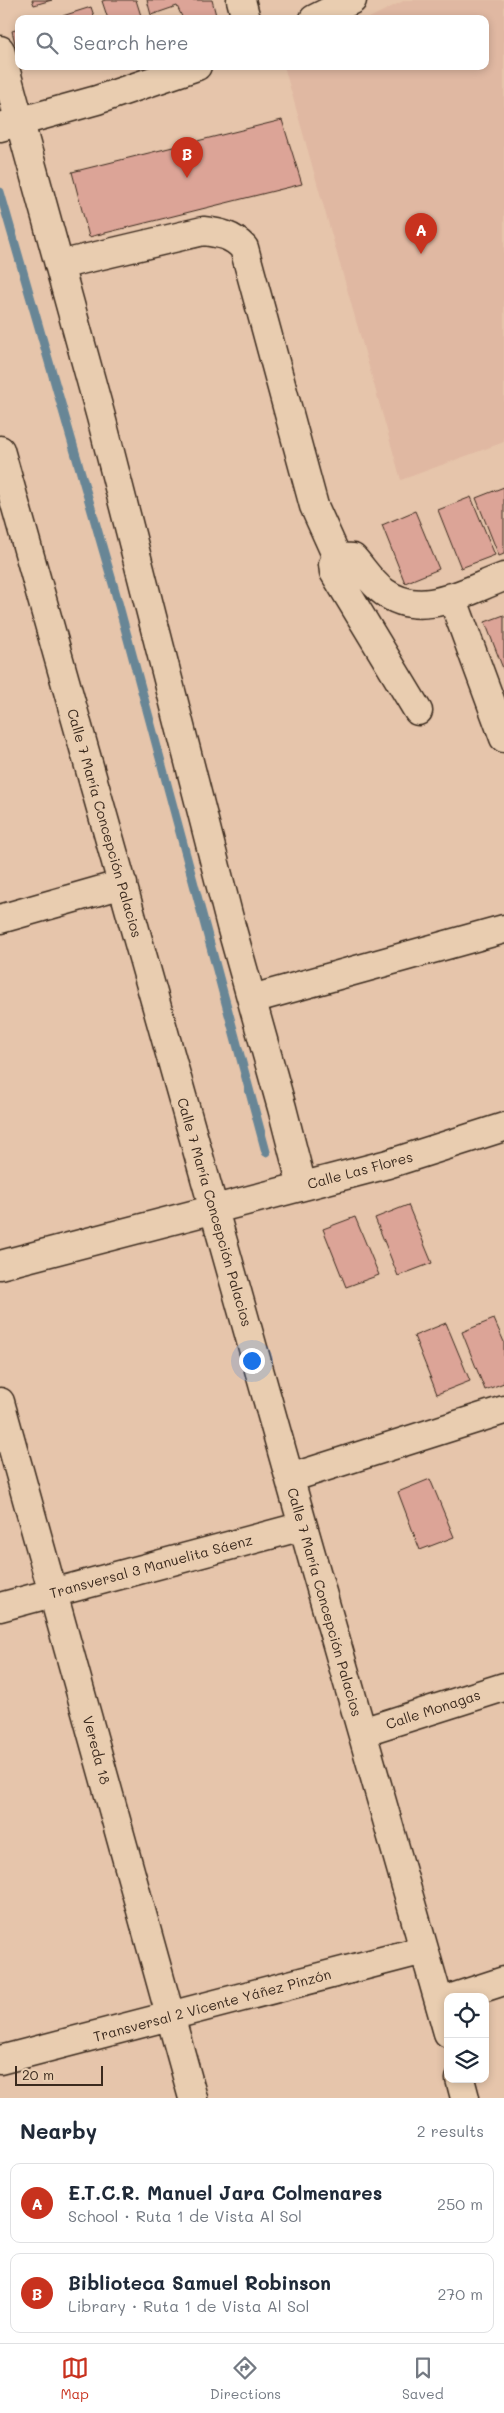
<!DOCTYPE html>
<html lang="en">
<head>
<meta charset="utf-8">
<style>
  body { margin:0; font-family:Mali,sans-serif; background:#f6f6f7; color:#1f2937 }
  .controls { position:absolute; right:15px; bottom:15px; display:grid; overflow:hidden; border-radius:10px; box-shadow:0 2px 8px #0003 }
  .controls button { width:45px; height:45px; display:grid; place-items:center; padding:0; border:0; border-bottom:1px solid #e0e1e3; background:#fff; color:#1f2937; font:25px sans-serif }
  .scale { position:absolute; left:15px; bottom:12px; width:88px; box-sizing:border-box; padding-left:5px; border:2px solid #3b2a1e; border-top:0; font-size:14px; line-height:18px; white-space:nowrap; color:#3b2a1e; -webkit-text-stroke:4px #e9cdb0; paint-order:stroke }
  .you { position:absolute; left:251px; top:1360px; width:18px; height:18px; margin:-12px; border:4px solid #fff; border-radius:50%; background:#1a73e8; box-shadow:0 0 0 8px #1a73e833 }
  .badge { display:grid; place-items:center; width:32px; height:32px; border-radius:50%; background:#c8321e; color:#fff; font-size:16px; font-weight:700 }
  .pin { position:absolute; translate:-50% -41px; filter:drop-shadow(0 1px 2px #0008) }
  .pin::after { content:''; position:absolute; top:26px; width:18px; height:15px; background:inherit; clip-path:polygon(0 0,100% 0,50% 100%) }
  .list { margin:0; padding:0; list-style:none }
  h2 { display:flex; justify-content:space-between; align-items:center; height:65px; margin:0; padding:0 20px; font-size:21px }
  h2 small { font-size:16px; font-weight:400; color:#747a83 }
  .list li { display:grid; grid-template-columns:32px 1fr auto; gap:15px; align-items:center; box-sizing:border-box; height:80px; margin:0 10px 10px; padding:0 10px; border:1px solid #e0e1e3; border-radius:10px }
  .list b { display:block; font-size:19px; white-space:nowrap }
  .list p { margin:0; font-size:16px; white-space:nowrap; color:#747a83 }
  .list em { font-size:16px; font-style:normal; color:#747a83 }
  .icon { flex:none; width:28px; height:28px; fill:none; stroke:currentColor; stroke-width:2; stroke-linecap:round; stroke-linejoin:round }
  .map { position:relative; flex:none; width:504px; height:2098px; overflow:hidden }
  .search { position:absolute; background:#fff; box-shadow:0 2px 8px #0003; left:15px; right:15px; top:15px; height:55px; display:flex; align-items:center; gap:12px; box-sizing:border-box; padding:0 18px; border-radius:10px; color:#747a83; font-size:19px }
  .sheet { height:245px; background:#fff }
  nav { display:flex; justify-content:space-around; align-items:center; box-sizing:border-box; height:70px; border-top:1px solid #e0e1e3; background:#fff; font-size:14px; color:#747a83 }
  nav a { display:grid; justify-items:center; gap:2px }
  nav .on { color:#c8321e }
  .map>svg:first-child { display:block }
</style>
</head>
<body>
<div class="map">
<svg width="504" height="2098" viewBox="0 0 504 2098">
  <rect width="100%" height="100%" fill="#e6c5ab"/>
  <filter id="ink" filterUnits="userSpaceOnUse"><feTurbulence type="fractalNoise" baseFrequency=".02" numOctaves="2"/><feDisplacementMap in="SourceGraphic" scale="10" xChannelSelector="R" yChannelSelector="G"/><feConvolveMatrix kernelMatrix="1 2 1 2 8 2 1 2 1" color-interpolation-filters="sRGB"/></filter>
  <g filter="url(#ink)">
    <path fill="#e0b8a2" d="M405,0H504V442L401,480L284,66H485V19H367Z"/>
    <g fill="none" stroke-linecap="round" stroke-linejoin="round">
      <path stroke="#688696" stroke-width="9" d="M0,192L115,591L266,1152"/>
    </g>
    <path fill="#dca497" stroke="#3b2a1e" d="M32,0H52L34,5Z
      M106,0H136L142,19H108L102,1Z
      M147,0H212L217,19H183L177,6L151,15Z
      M91,7L95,19H53Z
      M19,29V59L12,31Z
      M282,120L302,184L89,237L72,172Z
      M504,487V554L499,556L476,498Z
      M471,497L495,555L461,568L438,510Z
      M415,511L439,569L405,583L382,525Z
      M504,615V671L485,622Z
      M408,1205L432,1263L398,1276L375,1218Z
      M355,1217L379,1275L346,1287L323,1229Z
      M494,1319L504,1342V1383L485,1390L462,1332Z
      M446,1323L470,1381L437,1394L414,1336Z
      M430,1479L454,1537L420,1550L398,1492Z"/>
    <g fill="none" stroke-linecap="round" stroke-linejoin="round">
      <g stroke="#3b2a1e" stroke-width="31">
        <path id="street" d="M241,0L246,19
          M0,50L101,417L231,926L282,1108L302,1186
          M59,265L203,231C220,233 232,235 244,248L314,506L337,557
          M0,450L303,1526L448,2033
          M452,597L504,738
          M418,711L334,572L333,564L337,557L353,558C363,569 372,584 384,592C422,620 465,591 504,577
          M0,919L123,884
          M252,999L504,929
          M0,1265L388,1164L504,1127
          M0,1402L193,2098
          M290,1478L504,1410
          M0,1607L303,1526
          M362,1732L504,1687
          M455,1997L504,1981
          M0,2060L424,1950
          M460,2079L465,2098"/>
      </g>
      <g stroke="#3b2a1e" stroke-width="31">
        <path id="secondary" d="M314,19L352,0
          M0,127L97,100L197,66"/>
      </g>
      <use href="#street" stroke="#e9cdb0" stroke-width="28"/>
      <use href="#secondary" stroke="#e9cdb0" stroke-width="28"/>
    </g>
  </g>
  <g text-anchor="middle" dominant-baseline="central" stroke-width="4.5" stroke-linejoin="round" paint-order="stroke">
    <g font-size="14" fill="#3b2a1e" stroke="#e9cdb0">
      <text transform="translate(105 823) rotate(74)">Calle 7 María Concepción Palacios</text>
      <text transform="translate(360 1170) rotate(-15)">Calle Las Flores</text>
      <text transform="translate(215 1212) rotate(74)">Calle 7 María Concepción Palacios</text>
      <text transform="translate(151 1566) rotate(-15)">Transversal 3 Manuelita Sáenz</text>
      <text transform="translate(325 1602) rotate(74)">Calle 7 María Concepción Palacios</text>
      <text transform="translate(433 1709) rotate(-18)">Calle Monagas</text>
      <text transform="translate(97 1750) rotate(75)">Vereda 18</text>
      <text transform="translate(212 2005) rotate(-15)">Transversal 2 Vicente Yáñez Pinzón</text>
    </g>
  </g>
</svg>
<div class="controls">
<button><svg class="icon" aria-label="locate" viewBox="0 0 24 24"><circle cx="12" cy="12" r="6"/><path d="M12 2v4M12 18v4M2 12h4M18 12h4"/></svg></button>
<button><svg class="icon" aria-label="layers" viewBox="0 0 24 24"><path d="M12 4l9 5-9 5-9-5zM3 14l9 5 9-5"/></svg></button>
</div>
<div class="scale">20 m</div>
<div class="you"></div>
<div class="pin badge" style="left:421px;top:254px">A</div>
<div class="pin badge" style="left:187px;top:178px">B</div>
<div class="search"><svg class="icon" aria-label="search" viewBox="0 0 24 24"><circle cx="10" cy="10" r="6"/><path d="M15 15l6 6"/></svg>Search here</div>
</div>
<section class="sheet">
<h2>Nearby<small>2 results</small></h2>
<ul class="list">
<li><span class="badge">A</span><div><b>E.T.C.R. Manuel Jara Colmenares</b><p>School · Ruta 1 de Vista Al Sol</p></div><em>250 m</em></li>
<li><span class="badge">B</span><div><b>Biblioteca Samuel Robinson</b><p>Library · Ruta 1 de Vista Al Sol</p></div><em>270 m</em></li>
</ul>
</section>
<nav>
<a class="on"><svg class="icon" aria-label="map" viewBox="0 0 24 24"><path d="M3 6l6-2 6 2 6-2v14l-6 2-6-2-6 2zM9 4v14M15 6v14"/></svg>Map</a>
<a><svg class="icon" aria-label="directions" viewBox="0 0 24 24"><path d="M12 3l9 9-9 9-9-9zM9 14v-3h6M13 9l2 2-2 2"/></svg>Directions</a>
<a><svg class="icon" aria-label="saved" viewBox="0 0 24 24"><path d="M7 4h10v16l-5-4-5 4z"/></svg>Saved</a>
</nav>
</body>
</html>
